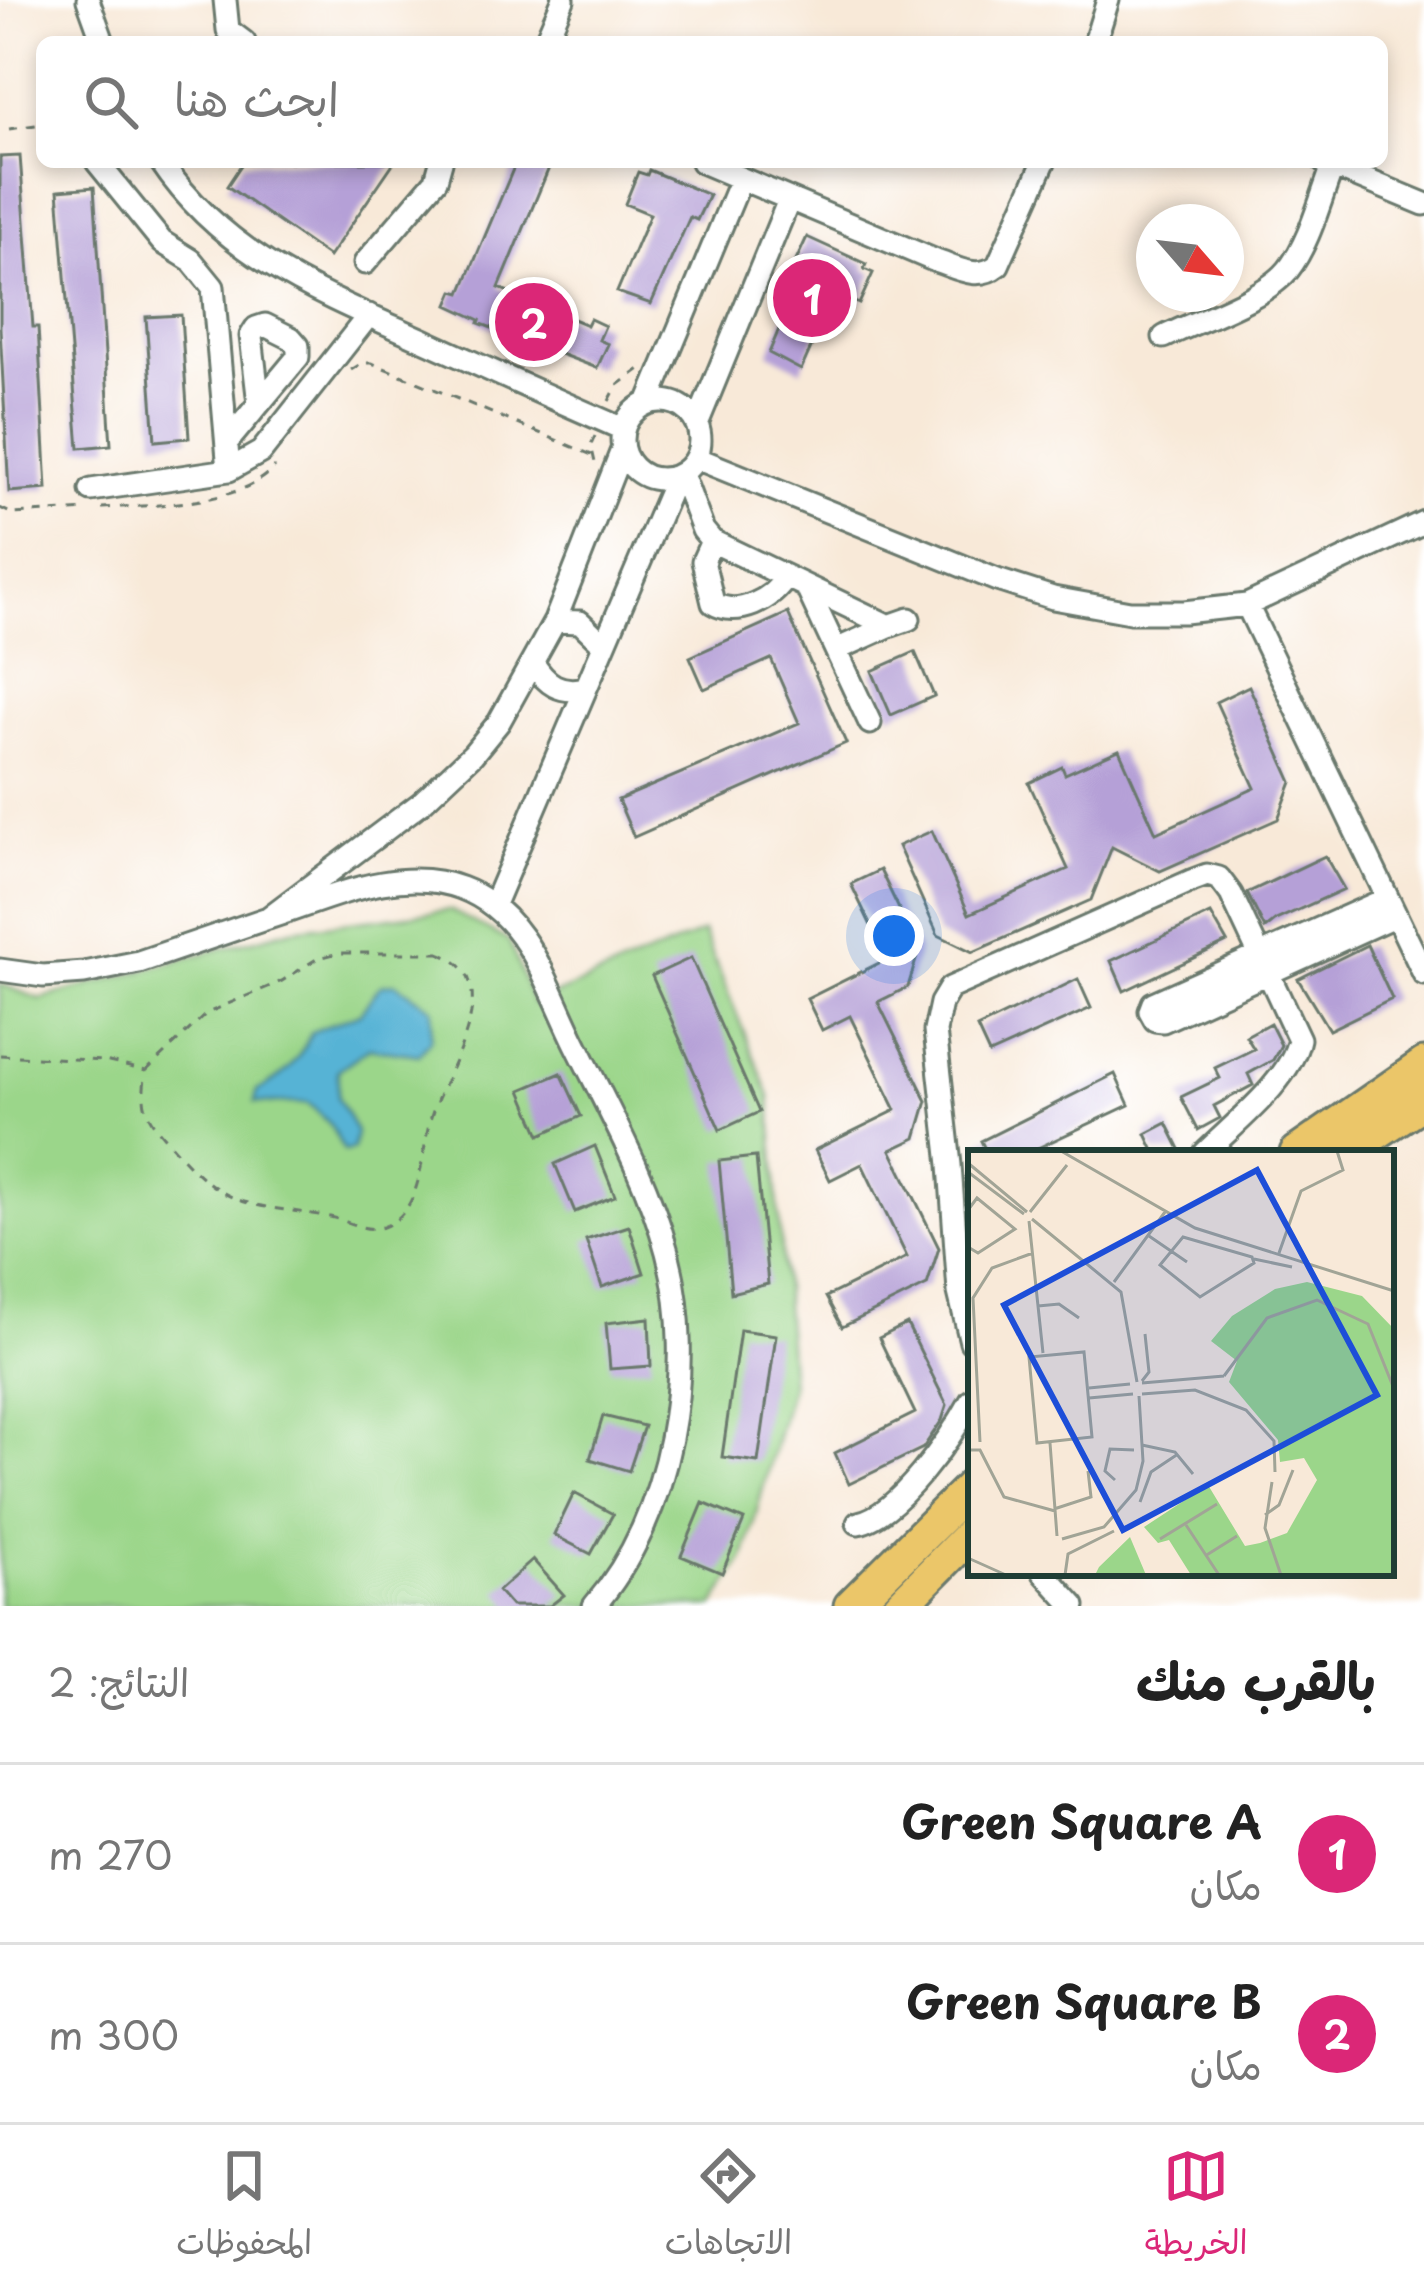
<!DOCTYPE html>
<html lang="ar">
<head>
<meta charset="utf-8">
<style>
  body { margin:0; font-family:"Playpen Sans","Playpen Sans Arabic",sans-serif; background:#f6f6f6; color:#222; direction:rtl }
  .compass { position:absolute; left:1136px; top:204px; width:108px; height:108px; border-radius:50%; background:#fff; box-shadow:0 6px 18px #0003; rotate:118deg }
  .you { position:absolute; left:894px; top:936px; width:42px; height:42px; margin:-30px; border:9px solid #fff; border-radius:50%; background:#1a73e8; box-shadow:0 0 0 18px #1a73e833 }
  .badge { display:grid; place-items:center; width:78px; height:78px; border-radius:50%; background:#db2777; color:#fff; font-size:39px; font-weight:700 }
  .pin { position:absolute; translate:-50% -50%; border:6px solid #fff; box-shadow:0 3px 12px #0006 }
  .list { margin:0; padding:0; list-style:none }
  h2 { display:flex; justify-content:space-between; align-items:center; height:156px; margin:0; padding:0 48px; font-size:51px }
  h2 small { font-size:39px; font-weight:400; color:#767676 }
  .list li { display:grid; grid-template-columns:78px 1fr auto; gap:36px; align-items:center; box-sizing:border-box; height:180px; padding:0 48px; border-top:3px solid #e0e0e0 }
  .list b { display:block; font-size:45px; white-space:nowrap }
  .list p { margin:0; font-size:39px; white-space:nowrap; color:#767676 }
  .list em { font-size:39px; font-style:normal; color:#767676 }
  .icon { flex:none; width:66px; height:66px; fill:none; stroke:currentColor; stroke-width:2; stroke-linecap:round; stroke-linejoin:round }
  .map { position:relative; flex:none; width:1424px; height:1606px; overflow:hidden; direction:ltr }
  .search { position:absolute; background:#fff; box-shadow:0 6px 18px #0003; left:36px; right:36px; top:36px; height:132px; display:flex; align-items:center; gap:30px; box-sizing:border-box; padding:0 42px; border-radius:18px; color:#767676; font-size:45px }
  .sheet { height:516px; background:#fff }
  nav { display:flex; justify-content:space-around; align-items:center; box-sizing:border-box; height:168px; border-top:3px solid #e0e0e0; background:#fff; font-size:33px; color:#767676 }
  nav a { display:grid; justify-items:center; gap:6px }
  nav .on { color:#db2777 }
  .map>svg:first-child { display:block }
</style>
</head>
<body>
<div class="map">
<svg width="1424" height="1606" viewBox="0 0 1424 1606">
  <rect width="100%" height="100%" fill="#fff"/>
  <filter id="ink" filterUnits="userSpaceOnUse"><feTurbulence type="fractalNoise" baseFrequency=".00833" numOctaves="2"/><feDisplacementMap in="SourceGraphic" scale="24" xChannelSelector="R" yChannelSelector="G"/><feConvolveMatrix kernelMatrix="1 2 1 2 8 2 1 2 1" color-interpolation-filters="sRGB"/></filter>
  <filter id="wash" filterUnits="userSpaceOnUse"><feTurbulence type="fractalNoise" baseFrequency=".004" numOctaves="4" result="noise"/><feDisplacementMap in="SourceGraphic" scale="48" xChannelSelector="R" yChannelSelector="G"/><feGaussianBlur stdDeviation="2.7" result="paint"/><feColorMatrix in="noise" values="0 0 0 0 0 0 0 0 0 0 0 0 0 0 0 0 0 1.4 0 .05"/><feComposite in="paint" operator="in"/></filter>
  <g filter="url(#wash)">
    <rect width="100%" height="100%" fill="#f8e9d8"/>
    <path fill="#9bd68a" stroke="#5d8a5f" stroke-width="3" d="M450,910L509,941L533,1004L703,932L770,1096L791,1385L744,1558L714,1606H0V984L40,999L292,929Z"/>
    <path fill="#57b3d5" stroke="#3b7884" stroke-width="3" d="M395,983L432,1008L431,1039L419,1055L369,1048L338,1070V1098L356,1132L353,1149L344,1151L329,1123L308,1103H255L257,1091C286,1076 298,1061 312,1032L360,1013L381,985Z"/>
    <g id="blocks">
      <path fill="#b5a0d7" d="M20,156L33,327H38L47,489L9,492L0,328V157Z
        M243,162H394L329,257L227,186Z
        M516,162H549L548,170L499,288L587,325L590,319L605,326L599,340L608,344L597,368L479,323L480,320L448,305L454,291L461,293Z
        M649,170L709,195L697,220L690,217L651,304L617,292L650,214L625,204L638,172L647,175Z
        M94,187L111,445L79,448L58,190Z
        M807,237L866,264L864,269L873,273L859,304L835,293L801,370L769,353L805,267L795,263Z
        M181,315L189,438L155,441L146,317Z
        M788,613L846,743L634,837L618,800L799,723L771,659L704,689L690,657Z
        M915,652L934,696L891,715L872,671Z
        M1249,686L1292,782L1278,819L1160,871L1112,847L1091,900L973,952L938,935L898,846L932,831L969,914L1068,869L1029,783L1062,767L1065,774L1119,750L1156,833L1255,788L1216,702Z
        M1325,856L1344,889L1276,920L1265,929L1247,893Z
        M880,870L919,950L908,987L878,1002L927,1101L916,1138L891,1150L939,1248L927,1285L842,1327L826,1297L907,1257L862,1164L830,1180L815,1150L896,1110L850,1016L822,1030L807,999L887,959L851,884Z
        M1211,914L1227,942L1124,991L1111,961Z
        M1367,945L1392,999L1329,1030L1298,979Z
        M691,958L759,1112L720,1130L652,976Z
        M1078,979L1091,1008L989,1054L977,1028Z
        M1270,1023L1281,1045L1273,1060L1248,1074L1253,1085L1214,1106L1220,1118L1198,1130L1181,1097L1220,1078L1215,1068L1254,1049L1246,1036Z
        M561,1073L581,1116L540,1135L521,1090Z
        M1115,1074L1129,1105L1027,1153H987L981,1141Z
        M1167,1123L1182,1153H1155L1146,1134Z
        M595,1146L615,1196L575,1212L555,1164Z
        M756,1157L768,1284L731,1293L719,1161Z
        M629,1226L644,1273L602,1287L586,1240Z
        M649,1318L651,1366L610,1369L606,1323Z
        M907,1324L947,1405L942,1420L923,1448L849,1484L835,1453L915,1413L879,1338Z
        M740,1330L776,1335L758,1462L722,1457Z
        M603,1416L644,1426L629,1471L590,1459Z
        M574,1493L613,1514L591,1554L554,1535Z
        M703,1503L744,1520L722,1573L681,1556Z
        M533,1560L564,1595L550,1606H511L498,1591Z"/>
    </g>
  </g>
  <g filter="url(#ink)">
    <use href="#blocks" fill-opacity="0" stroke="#6b796d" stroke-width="3"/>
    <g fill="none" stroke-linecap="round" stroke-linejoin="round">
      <g stroke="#6b796d" stroke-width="27">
        <path id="minor" d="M88,0L103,42
          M225,0L228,30L244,42
          M545,42L563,0
          M1095,42L1108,0
          M97,162L162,242L191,260L213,287L229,470
          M161,162C226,259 328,297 430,343C494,372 558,401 623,429
          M702,162L936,261C957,268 978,281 998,265L1044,162
          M1325,163L1424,204
          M365,263L436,180L441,162
          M1164,337C1198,320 1264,299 1288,270C1310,242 1320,199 1333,166
          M622 440a39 39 0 1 1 78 0a39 39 0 1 1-78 0Z
          M648,403L741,179
          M697,424L789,200
          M228,441L298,357V346L291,338L265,325L256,328L251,336L259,404
          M696,458L997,580L1053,598L1130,612H1184L1247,605L1424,522
          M682,474L703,530L712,541L889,626L909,619
          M91,490L229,470L261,452L369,315
          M712,541L703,561L713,603C737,618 773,600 786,577
          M807,588L870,723
          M1247,605L1424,974
          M555,621L580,622L603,644
          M838,649L889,626
          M533,663C546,684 560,694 585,688
          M1386,899L1153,1003L1150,1011L1155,1020L1163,1021L1394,916
          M494,904L676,477
          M268,918C329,899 398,864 461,888C528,913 547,986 576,1044C609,1111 648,1180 667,1252C697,1367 672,1516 594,1606
          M0,970L43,976L84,973L139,962L268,918L421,803L473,754L499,722L555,621L622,450
          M971,1342L959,1292L950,1165L935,1031L941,1003L950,988L1191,881L1207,875L1219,878L1231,894L1299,1039C1291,1080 1235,1123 1205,1153
          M858,1523C898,1516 952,1436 971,1401
          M1044,1573L1074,1606"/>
      </g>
      <g stroke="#6b796d" stroke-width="39">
        <path id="highway" d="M1297,1153L1424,1065
          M1345,1153L1424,1101
          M851,1606L971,1487
          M900,1606L971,1534"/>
      </g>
      <path stroke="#6b796d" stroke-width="3" stroke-dasharray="9 9" stroke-linecap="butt" d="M9,129L42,124
        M351,370L362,363H372L592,455
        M609,401L617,386L643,367
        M595,436L591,445L596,467
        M0,508L13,514L87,510
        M102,508C152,505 241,506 275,467
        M439,953C511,979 446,1071 432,1114C420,1149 425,1212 383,1227C366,1233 346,1220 330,1217C247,1202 229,1213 170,1144C146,1116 140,1109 146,1071L207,1013L282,981L318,958L339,953Z
        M0,1055L105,1061L146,1071"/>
      <use href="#minor" stroke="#fff" stroke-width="21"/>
      <use href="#highway" stroke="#ebc669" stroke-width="33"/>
    </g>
  </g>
  <g transform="translate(968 1150)">
    <rect width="426" height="426" fill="#f8e9d8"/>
    <path d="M339,132L394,146L426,179V425H223L201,390L190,393L176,377L240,335L277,396L292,393L319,383L349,330L336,308L312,312L310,290L261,232L269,211L243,191L264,166L307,139ZM162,387L178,425H127L131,417Z" fill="#9bd68a"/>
    <path fill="none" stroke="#a1a496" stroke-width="3" d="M93,1L227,78L426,141M0,13L59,62M0,22L56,64M0,60L9,48L47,79L10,103L0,97M62,62L99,15M64,69L153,142L169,232M61,71L75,203M181,86L219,112M215,87L284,107L286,113L232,147L192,115ZM311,103L333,41L375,20L369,1M286,109L324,117M146,132L197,62M70,156L91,154L111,168M116,202L124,287L69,293L61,207ZM256,226L299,168L349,150L400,174L426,239M174,231L181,222L177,184M174,233L256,226M121,238L162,234M174,244L227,240L278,260L306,291L307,322M121,248L165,244M12,292L5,148L24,118L65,103M82,293L89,386M174,295L207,302L225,324M0,300H12L36,347L87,361M147,330L137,321L142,299L166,300M304,332L297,378L313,425M172,352L183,322L210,304M86,359L123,347L120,321M297,365L311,355L325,320M218,375L251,425M94,389L136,377L168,340L175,311L171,246M192,389L249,354M237,406L269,386M0,408L38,425M97,425L100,404L146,381"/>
    <path fill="#1d4ed8" fill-opacity="0.15" stroke="#1d4ed8" stroke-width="6" d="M289,20L409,245L155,380L36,155Z"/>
    <rect width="426" height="426" fill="none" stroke="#1f3d34" stroke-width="6"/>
  </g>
</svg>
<svg class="compass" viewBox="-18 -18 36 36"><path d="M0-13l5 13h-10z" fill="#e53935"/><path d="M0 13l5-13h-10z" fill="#767676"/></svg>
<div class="you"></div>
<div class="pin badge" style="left:812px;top:298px">1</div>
<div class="pin badge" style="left:534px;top:322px">2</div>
<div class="search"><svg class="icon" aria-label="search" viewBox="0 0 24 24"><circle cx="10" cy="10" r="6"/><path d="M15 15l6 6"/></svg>ابحث هنا</div>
</div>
<section class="sheet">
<h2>بالقرب منك<small>النتائج: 2</small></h2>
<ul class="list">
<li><span class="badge">1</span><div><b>Green Square A</b><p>مكان</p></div><em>270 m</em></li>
<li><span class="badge">2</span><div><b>Green Square B</b><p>مكان</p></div><em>300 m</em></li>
</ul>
</section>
<nav>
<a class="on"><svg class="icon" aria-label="map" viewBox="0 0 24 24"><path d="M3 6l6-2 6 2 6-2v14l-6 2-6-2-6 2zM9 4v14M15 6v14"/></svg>الخريطة</a>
<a><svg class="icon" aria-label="directions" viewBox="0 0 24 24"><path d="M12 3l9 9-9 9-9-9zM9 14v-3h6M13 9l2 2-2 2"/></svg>الاتجاهات</a>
<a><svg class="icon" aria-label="saved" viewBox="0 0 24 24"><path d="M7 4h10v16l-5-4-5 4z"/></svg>المحفوظات</a>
</nav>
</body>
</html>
